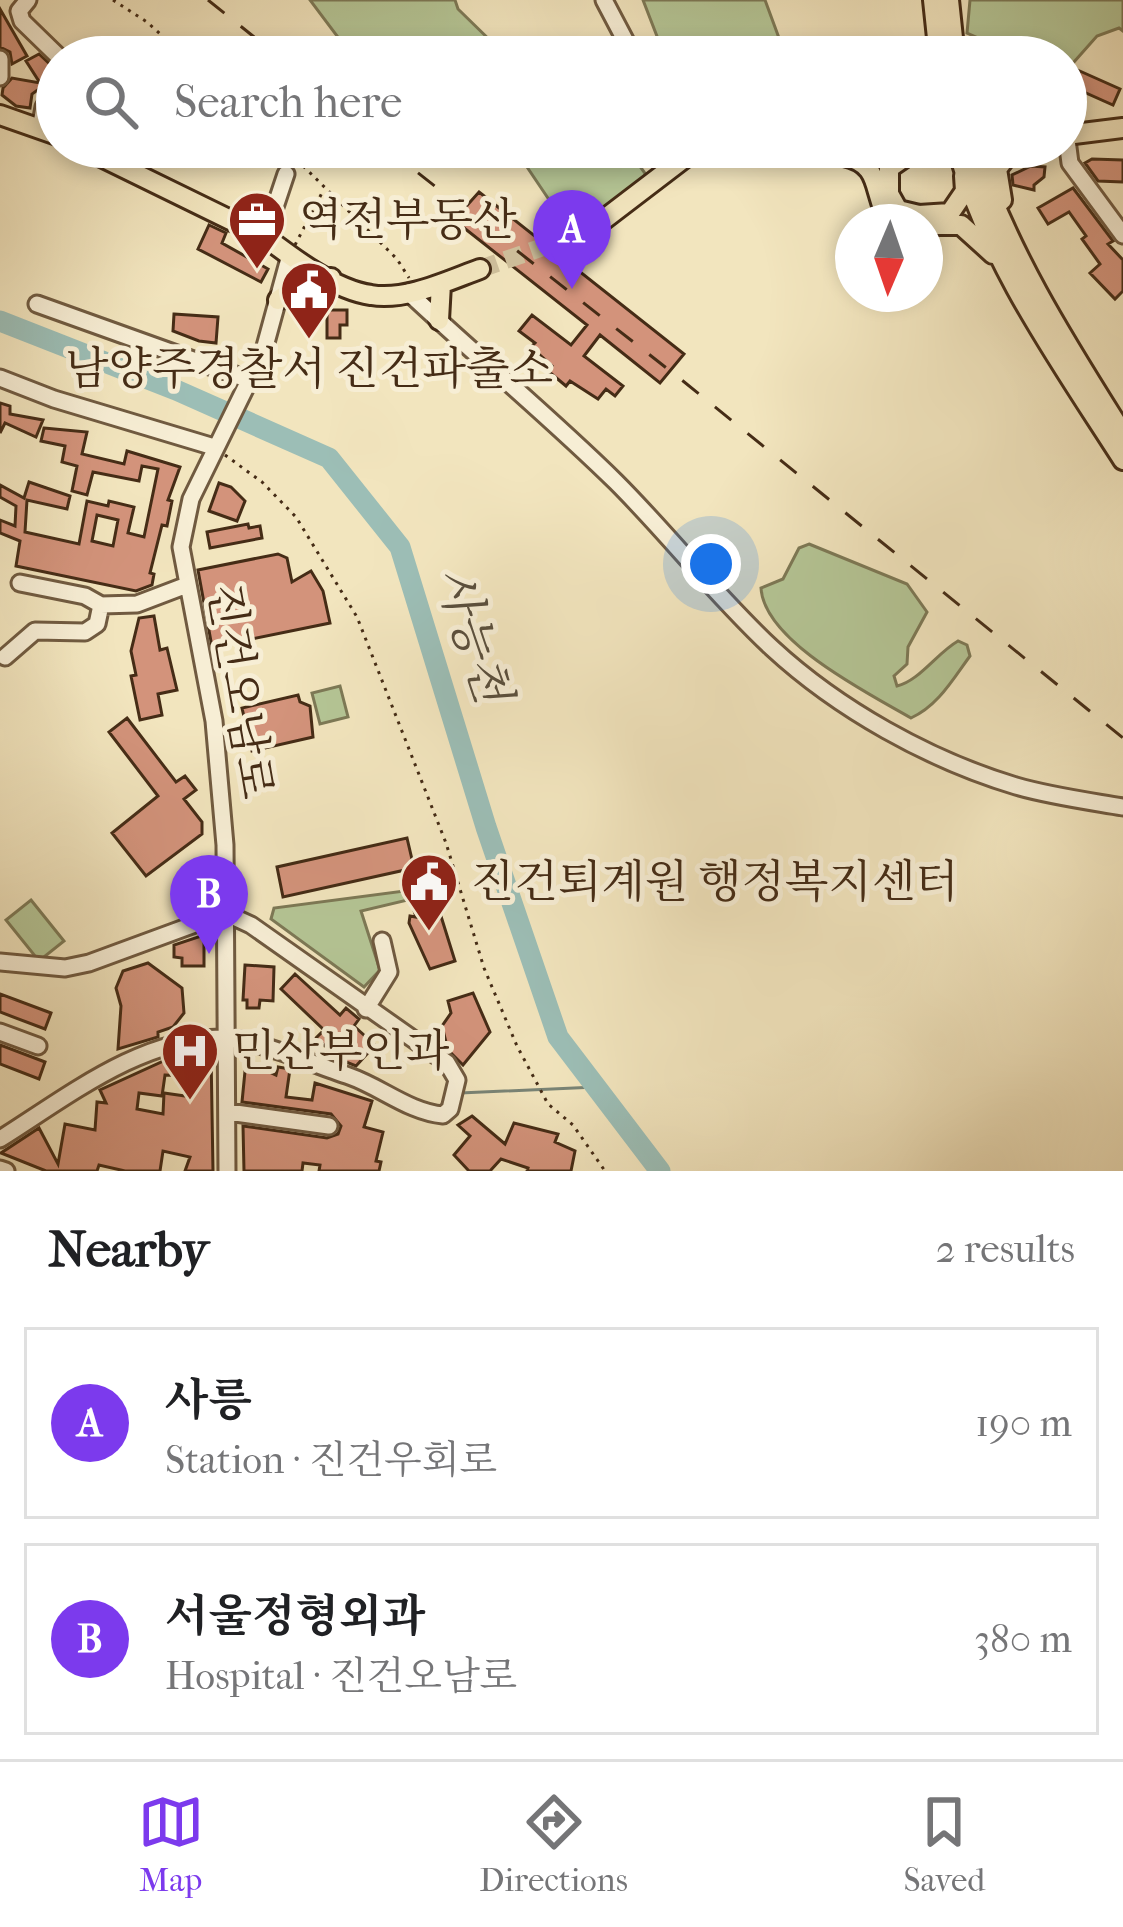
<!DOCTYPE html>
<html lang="en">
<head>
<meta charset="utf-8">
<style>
  body { margin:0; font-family:"IM FELL French Canon","Noto Serif KR",serif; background:#f6f6f6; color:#202124 }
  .compass { position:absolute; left:835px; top:204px; width:108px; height:108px; border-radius:50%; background:#fff; box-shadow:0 6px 18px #0003; rotate:182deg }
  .you { position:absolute; left:711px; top:564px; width:42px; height:42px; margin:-30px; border:9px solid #fff; border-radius:50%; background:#1a73e8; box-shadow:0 0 0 18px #1a73e833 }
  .badge { display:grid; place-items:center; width:78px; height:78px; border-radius:50%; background:#7c3aed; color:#fff; font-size:39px; font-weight:700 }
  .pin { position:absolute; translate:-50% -99px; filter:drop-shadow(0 3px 6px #0008) }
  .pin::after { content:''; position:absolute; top:63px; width:42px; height:36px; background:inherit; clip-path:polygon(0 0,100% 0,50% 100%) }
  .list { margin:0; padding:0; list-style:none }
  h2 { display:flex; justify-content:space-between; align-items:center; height:156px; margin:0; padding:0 48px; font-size:51px }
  h2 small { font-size:39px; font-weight:400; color:#757577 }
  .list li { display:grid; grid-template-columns:78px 1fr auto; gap:36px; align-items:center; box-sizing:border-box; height:192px; margin:0 24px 24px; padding:0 24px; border:3px solid #e0e0e0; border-radius:0px }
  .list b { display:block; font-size:45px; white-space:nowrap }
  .list p { margin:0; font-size:39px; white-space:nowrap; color:#757577 }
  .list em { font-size:39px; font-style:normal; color:#757577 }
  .icon { flex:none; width:66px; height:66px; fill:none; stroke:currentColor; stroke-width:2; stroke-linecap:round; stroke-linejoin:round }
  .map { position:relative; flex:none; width:1123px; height:1171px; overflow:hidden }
  .search { position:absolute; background:#fff; box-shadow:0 6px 18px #0003; left:36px; right:36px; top:36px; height:132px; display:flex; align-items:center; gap:30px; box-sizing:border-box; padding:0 42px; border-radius:66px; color:#757577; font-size:45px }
  .sheet { height:588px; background:#fff }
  nav { display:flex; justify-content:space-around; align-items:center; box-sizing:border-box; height:168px; border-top:3px solid #e0e0e0; background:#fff; font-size:33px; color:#757577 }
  nav a { display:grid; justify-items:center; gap:6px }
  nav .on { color:#7c3aed }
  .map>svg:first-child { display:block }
</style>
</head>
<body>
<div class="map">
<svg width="1123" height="1171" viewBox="0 0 1123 1171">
  <rect width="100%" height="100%" fill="#f2e5be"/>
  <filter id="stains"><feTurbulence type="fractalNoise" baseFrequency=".00167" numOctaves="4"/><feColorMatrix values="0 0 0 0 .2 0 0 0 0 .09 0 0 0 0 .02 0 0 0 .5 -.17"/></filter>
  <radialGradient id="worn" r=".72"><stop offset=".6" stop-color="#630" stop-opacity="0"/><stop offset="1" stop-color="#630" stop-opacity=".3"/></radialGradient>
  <path fill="#b5c696" stroke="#7d7956" stroke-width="3" d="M310,0H455L458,9L500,50L502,57H361L343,44Z
    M643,0H765L786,57H665Z
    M970,0H1123V31L1119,28L1097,36L1066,71V57H1021L967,33Z
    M497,147H626L647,176L597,220L574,226L556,210L527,167Z
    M809,544L907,584L927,612L908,647L907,664L894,676L897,686C919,681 937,653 958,641L967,645L970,656C953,679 938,706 911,718C868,693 764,641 761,588L783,579L799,548Z
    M340,686L348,717L320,724L312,693Z
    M427,888L433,894L361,911L380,970L364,987L271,919L274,908Z
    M31,900L64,941L39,961L6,920Z"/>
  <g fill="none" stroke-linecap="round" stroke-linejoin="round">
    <path stroke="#798476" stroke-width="3" d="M460,1093L596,1087"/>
    <path stroke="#9cbeb6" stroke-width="21" d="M0,321L176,390L329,458L400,547L486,827L558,1037L660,1171"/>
  </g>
  <path fill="#d3937b" stroke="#452c16" stroke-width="3" fill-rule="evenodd" d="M0,9L27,56L12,64L10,52L0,47Z
    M39,54L54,68L57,76L32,94L30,108L16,106L2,95L3,88L12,78L40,83L26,61Z
    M1073,68L1120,89L1113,105L1066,84Z
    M1092,159L1123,160V182L1098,181L1085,163Z
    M1031,166L1045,167L1044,177L1034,185V190L1013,185L1012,175Z
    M1073,188L1113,241L1108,244L1123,260V291L1115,299L1090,273L1100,264L1082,239L1086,236L1069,212L1048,224L1038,208Z
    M479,192L684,354L660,383L600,335L584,356L623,386L615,396L606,389L598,399L570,381L566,386L548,371L552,366L531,347L535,343L519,331L532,315L571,345L587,325L454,220Z
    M209,225L226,233L222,243L268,269L261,282L198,249Z
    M327,310H347V325H340V338H327Z
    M174,314L218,317L216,343L199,341L173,331Z
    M0,403L10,406V414L43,420L36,437L5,423L0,433Z
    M44,428L87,432L82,454L124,464L127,451L180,467L168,500L172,501L167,526L162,525L150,573L154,574L152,585L136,591L16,566L20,541L0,533V520L15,526L16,506L0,497V485L24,498L29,482L70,496L67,509L27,500L25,532L79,544L87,501L108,506L109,501L134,507L128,533L144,537L158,469L142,466L139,481L93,472L87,495L72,491L77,466L62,462L65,446L41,441ZM97,515L118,520L113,546L92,541Z
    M219,483L231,487L245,501L237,521L209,511Z
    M248,524L249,528L260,526L262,538L210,548L207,532Z
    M278,554L287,558L292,582L311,571L323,591L330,623L212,647L198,570Z
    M154,616L160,650L167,648L177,690L158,694L162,715L140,720L131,676L136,675L131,651L139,618Z
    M298,695L300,702L310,706L313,737L252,751L242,708Z
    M127,718L176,782L185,776L196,790L184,799L202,822V834L146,876L112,833L158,796L109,732Z
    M407,838L414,868L283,897L277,867Z
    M195,877L209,878V905L185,915L179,907L195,897Z
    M435,897L455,961L430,969L409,923L410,916L416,917L412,904Z
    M204,935V966H182V958L174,957V945Z
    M148,963L182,988L184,1013L173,1027L158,1032V1037L118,1049L121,1006L116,988L123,971Z
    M245,965L274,967L273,1001L260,1000L259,1008H247V1000H243Z
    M295,974L340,1015L346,1008L359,1019L354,1026L375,1045L356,1066L341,1060L316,1038L324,1030L281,989Z
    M473,993L490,1032L463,1065L444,1046L446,1042L442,1026L451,1013L448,1001Z
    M0,994L51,1013L45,1029L0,1012Z
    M0,1045L45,1062L39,1079L0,1064Z
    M211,1052L213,1171H185L190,1157L163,1151L160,1171H125L99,1165L97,1171H46L1,1153L39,1128L58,1164L65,1124L95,1130L97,1102L106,1103L100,1090L168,1059ZM165,1075L185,1076V1096L164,1093L163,1114L137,1109L139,1093L162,1096Z
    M246,1061L276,1075L278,1067L290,1069L286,1097L312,1100L315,1083L372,1101L364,1127L383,1132L376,1161L381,1162L379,1171H319L320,1165L303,1163L302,1171H244L243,1126L327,1138L338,1134L341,1126L331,1114L242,1102Z
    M472,1116L505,1144L514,1123L558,1134L555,1142L575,1151L571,1171H527L528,1168L501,1159L490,1171H469L454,1155L470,1136L458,1125Z"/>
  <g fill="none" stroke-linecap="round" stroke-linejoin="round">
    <path stroke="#cfc09c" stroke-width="18" stroke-dasharray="18 9" stroke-linecap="butt" d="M480,269L560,241"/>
    <g stroke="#705a40" stroke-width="21">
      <path id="minor" d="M28,0L19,11L22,21L59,57
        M604,0L634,57
        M0,59V77
        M40,129L44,107L57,88
        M1066,132L1070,163L1123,235
        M162,147L168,151
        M268,228L286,174
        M408,292C476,356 549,416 616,482C670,536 716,596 772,648C838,709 929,760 1016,786C1050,796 1088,801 1123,807
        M37,304L249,380
        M0,378L54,399L214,447
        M20,583L85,596L101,605L137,604L187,585
        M5,657L35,631L85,632L97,624L101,605
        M0,962L65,968L89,963L225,913L251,925L447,1063L457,1080L450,1109L443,1115C409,1112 381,1087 349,1076C321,1067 251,1038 225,1038C143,1036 67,1097 0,1139
        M366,1009L389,972L382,941
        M0,1032L38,1046
        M228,1112L329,1126
        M0,1169L6,1171
        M227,1171L225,845L214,721L181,547L191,499L264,350L290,255"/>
    </g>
    <g stroke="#452c16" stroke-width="24">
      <path id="major" d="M933,0L939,57
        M949,0L955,57
        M0,115L57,135
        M1066,135L1123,128
        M81,147L265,237C294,259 335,290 371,295C406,301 447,281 480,269
        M804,147H939
        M957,147C989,263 1059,360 1123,460
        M973,147C1007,251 1065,342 1123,434
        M918,148L889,168V194L898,210L919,215L950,213L965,191L964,176
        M844,156C884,165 871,193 890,222
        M1002,200L997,169L1014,147
        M235,221L272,217
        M930,225H961L993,254
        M560,241L598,224L687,156L710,147
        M278,300L308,279L331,278
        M439,320L441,284"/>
    </g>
    <path stroke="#452c16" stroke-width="3" stroke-dasharray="3 6" stroke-linecap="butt" d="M113,0L147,22L186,57
      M284,147L397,259L409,278
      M295,245L324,189
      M225,455L262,482L296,517L357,617L446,843L484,968L517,1046L548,1104L573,1125L605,1171"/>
    <use href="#minor" stroke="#f7eed5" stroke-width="15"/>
    <use href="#major" stroke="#f2e5be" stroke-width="18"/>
    <path stroke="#452c16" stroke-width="3" stroke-dasharray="21 21" stroke-linecap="butt" d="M208,0L279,57
      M385,147L683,381L1123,738"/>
  </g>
  <defs>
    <g id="office-pin" transform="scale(3)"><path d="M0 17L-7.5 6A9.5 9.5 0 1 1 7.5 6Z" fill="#8f2418" stroke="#f7eed5"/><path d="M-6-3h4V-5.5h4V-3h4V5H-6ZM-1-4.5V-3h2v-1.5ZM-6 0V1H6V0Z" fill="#fff"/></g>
    <g id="civic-pin" transform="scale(3)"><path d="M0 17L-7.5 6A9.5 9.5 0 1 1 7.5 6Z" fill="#8f2418" stroke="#f7eed5"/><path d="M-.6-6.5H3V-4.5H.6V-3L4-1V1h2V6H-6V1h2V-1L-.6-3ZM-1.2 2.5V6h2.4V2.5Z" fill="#fff"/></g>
    <g id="hospital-pin" transform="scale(3)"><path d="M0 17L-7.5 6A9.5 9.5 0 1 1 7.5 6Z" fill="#8f2418" stroke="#f7eed5"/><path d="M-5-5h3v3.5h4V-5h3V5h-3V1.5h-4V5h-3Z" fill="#fff"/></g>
  </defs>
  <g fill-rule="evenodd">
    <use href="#office-pin" x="257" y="220"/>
    <use href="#civic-pin" x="309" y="290"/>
    <use href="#civic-pin" x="429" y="882"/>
    <use href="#hospital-pin" x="190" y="1051"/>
  </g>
  <g text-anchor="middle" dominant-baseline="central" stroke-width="10" stroke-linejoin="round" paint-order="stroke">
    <g font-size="45" fill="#452c16" stroke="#f7eed5" text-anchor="start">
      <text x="299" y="220">역전부동산</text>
      <text x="309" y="369" text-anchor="middle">남양주경찰서 진건파출소</text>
      <text x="471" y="882">진건퇴계원 행정복지센터</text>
      <text x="232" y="1051">민산부인과</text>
    </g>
    <g font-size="45" fill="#452c16" stroke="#f7eed5">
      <text transform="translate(240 691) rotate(81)">진건오남로</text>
    </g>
    <g font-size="48" font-style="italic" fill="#5b503e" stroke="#f7eed5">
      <text transform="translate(473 635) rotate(72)">사능천</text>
    </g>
  </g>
  <rect width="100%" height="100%" filter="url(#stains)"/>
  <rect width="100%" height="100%" fill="url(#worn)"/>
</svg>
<svg class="compass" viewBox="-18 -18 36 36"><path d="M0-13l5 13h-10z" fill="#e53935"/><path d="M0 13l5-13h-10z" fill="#757577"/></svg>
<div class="you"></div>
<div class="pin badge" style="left:572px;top:289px">A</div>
<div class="pin badge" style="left:209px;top:954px">B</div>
<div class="search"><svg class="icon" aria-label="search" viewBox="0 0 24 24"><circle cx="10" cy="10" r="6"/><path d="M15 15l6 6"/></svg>Search here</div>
</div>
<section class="sheet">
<h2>Nearby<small>2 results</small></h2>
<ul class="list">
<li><span class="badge">A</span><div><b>사릉</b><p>Station · 진건우회로</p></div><em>190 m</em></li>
<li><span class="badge">B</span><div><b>서울정형외과</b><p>Hospital · 진건오남로</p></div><em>380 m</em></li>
</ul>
</section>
<nav>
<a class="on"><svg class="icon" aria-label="map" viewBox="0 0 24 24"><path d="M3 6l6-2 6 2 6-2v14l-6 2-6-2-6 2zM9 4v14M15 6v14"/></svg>Map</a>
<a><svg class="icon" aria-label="directions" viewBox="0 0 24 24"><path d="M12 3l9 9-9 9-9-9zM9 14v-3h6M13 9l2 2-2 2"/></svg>Directions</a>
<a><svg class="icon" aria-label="saved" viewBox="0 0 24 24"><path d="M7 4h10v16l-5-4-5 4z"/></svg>Saved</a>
</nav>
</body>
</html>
